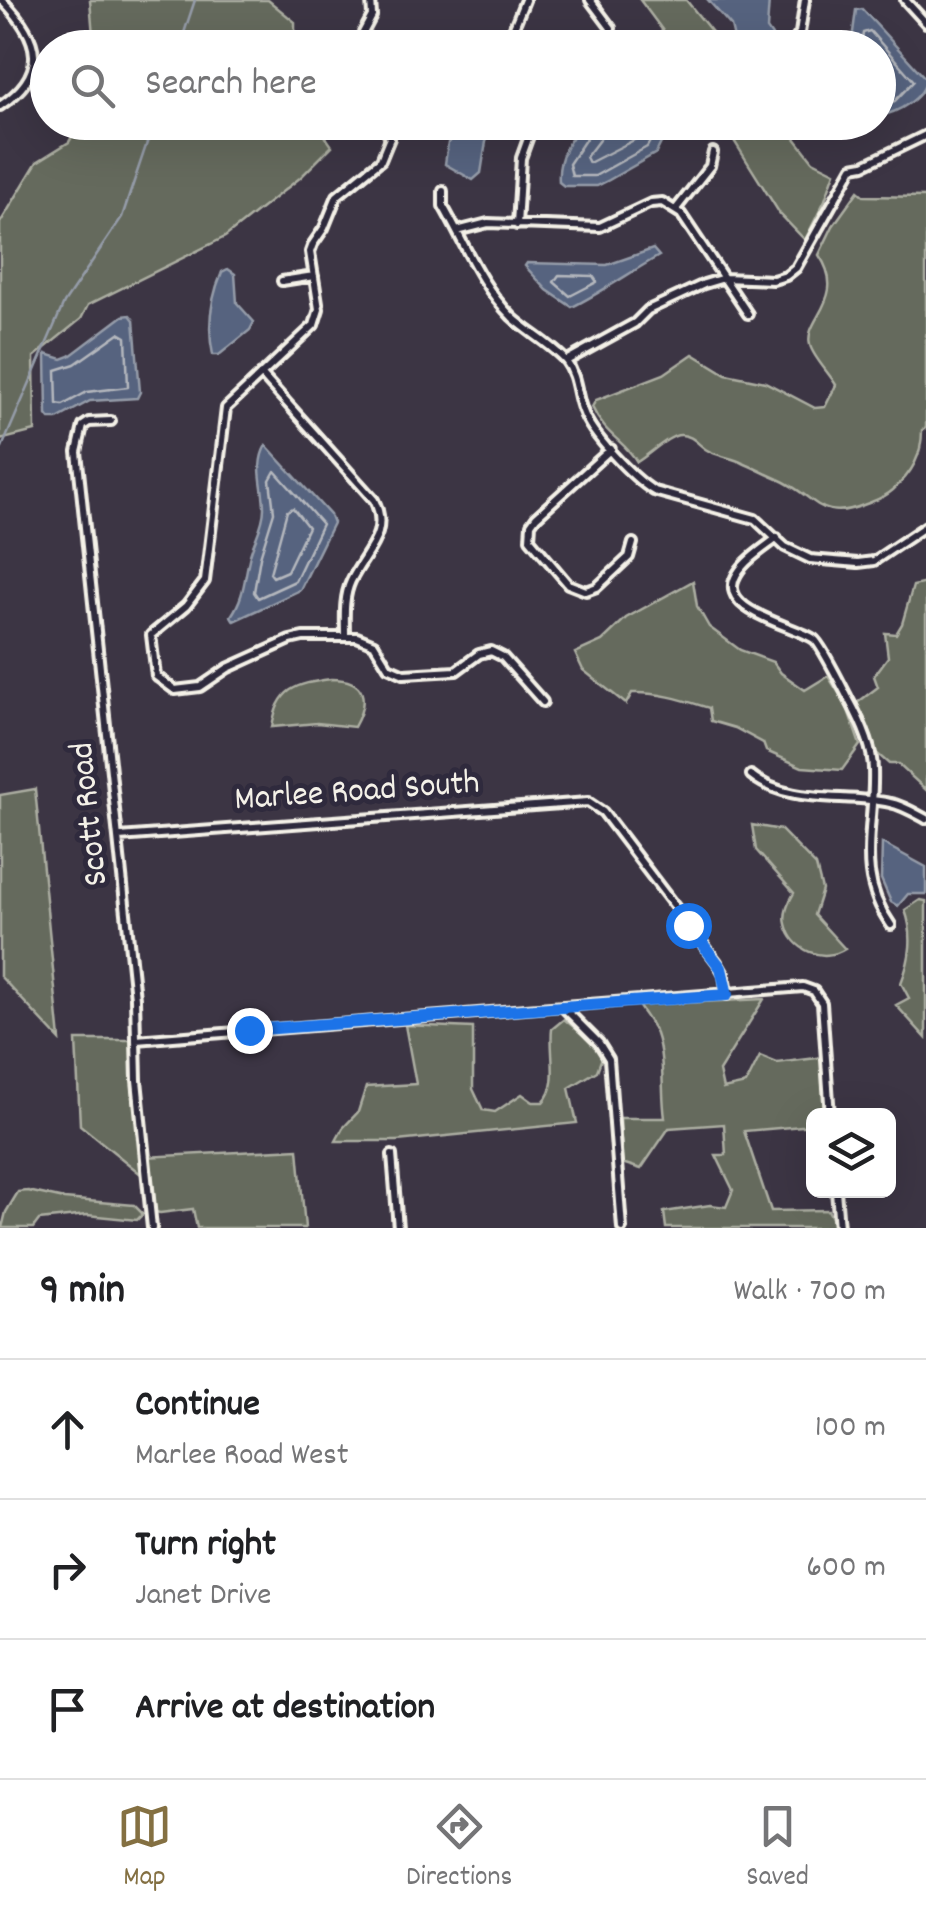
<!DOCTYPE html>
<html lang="en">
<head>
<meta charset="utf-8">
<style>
  body { margin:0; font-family:Dekko,sans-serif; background:#f2f2f2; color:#202124 }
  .controls { position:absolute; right:30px; bottom:30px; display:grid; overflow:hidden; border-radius:15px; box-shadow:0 10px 40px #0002 }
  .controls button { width:90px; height:90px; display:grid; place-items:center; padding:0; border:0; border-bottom:2px solid #e0e0e0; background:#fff; color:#202124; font:50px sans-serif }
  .stop { position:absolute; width:30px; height:30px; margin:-22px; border:8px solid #1a73e8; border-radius:50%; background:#fff }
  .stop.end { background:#1a73e8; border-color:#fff; box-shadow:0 2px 10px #0008 }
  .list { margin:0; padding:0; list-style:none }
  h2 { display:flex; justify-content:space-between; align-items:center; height:130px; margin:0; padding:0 40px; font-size:42px }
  h2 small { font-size:32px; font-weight:400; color:#757577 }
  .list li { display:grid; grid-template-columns:65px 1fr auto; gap:30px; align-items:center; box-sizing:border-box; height:140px; padding:0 40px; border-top:2px solid #e0e0e0 }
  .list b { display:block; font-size:38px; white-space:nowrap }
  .list p { margin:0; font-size:32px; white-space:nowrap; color:#757577 }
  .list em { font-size:32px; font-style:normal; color:#757577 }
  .icon { flex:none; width:55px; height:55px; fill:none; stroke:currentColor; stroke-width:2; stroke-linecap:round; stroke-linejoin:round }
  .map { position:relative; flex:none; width:926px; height:1228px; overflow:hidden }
  .search { position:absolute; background:#fff; box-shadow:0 10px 40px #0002; left:30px; right:30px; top:30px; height:110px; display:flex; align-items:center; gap:25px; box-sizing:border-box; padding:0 35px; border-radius:55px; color:#757577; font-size:38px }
  .sheet { height:550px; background:#fff }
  nav { display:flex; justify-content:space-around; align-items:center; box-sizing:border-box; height:140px; border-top:2px solid #e0e0e0; background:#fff; font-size:28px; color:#757577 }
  nav a { display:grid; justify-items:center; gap:5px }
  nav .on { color:#847042 }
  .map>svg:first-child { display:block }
</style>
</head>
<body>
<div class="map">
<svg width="926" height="1228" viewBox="0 0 926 1228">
  <rect width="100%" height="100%" fill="#3c3544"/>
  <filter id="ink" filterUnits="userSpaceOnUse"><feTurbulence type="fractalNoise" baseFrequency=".01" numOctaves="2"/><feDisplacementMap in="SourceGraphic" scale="20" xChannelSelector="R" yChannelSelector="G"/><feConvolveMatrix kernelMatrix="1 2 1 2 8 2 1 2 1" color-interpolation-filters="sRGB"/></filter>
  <g filter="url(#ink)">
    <path fill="#656a5d" stroke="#acaea2" stroke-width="2.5" d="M90,0H268L295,22V31L279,47H94Z
      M640,0H686L724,47H675Z
      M80,123H316L332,146L301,177L225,237L88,305L81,319L34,357L35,431L0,440V223L37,162L69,142Z
      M723,123H783L813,161L835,172L825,200L805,240L780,214Z
      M858,191L864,196L926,197V428L922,430C922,456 912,473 893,490C884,498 876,500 866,504C818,524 816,495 778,479C766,474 755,468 743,463C732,457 718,457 707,450C698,445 693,435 681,435C670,434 649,455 637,462C625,441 605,436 592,407L596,400L664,374L693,354L726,374L765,382L815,408L825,407L836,385C829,373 813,357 810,345C803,319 849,299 819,255L833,226Z
      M693,581L697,606L709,627L740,650L773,662L781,673L805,690L828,676L846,704L860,745L842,770L802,767L766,751L763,743L735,728L711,721L709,708C683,700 659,692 632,693L626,704L583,670L575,653L602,641L626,618Z
      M926,583V790L898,764H889L873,750L872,738L857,703L878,687L874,676L888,657L885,633L896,634L902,624L913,586Z
      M331,679C367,679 369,700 354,727L317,723L272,727C278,688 295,684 331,679Z
      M35,789L60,1040L0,976V795Z
      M752,825L781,830L816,866L822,890L814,915L845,949C823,963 792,951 786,924C783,913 789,902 794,893L756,850Z
      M920,900L926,901V1038L896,1005L909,998L901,983C911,958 914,935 905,910Z
      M764,999L719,1071L723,1089L746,1084L760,1056L777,1063L825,1057L832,1115L814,1116L813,1125L744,1131L771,1211L828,1210L837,1228H666L664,1212L710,1205L726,1207L733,1190L716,1155H726L724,1124L669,1128L641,1169L622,1163L620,1118H665C661,1091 665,1060 656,1034C652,1024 644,1015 638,1005Z
      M564,1019L604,1052L597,1071L569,1088L577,1123L397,1141H336L343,1128L358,1112L366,1087L416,1084L405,1025L473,1028V1089L483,1110L495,1112L522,1094L533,1102H543C560,1085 549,1053 552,1029Z
      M76,1040H132L145,1157L298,1149L305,1228H197L193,1209L160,1213L151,1211L147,1179L80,1125Z
      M28,1191L64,1199L134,1205L143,1214L137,1220L87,1215L39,1220L33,1228H2L6,1212L18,1192Z"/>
    <path fill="#56637f" stroke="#959ca9" stroke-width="2.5" d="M708,0H769L767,29L772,36L771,47H736L731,26Z
      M862,9L926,79C925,98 897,113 879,116L878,48L851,47L856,10Z
      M586,122H671V123L656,153L609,180L597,186H564L559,182C557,158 568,139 586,122Z
      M471,123H489L481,173L473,180L445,164L448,143Z
      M653,249L659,256C629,273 602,292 572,307L547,290L525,266L527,263L607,265Z
      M228,269L235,274L237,303L254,322L250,330L219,355H213C207,327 211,298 222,272Z
      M130,315L134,320L140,392L137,398L90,401L57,419H50L47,415L46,354L62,359L70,356L123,316Z
      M266,445L330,515L333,523L300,590L234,621L231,616C245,596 244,578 250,555C254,540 264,525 264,508C264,486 254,466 266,445Z
      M882,843L926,867V894H908L898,906L891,902L881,879Z"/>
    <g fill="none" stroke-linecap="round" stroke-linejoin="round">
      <path stroke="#b5b8be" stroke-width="2.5" d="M861,48L863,33L870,31L914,81L895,101L878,106
        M592,122L591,131L569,164L572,176H595L647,147L660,122
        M604,122L602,136L586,157L589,163L638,138L646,122
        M559,275L593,276L597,282L570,296L554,282Z
        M119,333L126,337L128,387L87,392L63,405L57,404L56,370L75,364Z
        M275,471L322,524L295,581L258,598L254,592L260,557L274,512L270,480Z
        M293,508L308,527L287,571L273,577L270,573L287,511Z"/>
      <path stroke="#959ca9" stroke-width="2.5" d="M179,48L195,0
        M0,452L64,303L122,217L154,122"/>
      <g stroke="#f4f1e8" stroke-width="14">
        <path id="minor" d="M590,0L611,28L607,48
          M905,0L926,23
          M355,48L372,16L371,0
          M497,48L512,32L525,0
          M790,48L800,33L805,0
          M0,106C49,73 41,39 2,0
          M383,122L390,138L381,160L337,196L324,228L313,244L310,252L319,309L314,325L226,408L205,581L186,606L151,635L156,676L175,690L200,687L228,668L290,640L303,637H357L374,644L388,667L404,674L456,671L479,654L491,651L503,657L543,702
          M443,191V206C465,244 480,285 512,317C528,332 551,344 566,361C578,377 576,394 583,411C591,435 633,478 654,491L755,519L785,547L810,559L858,563L874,561L926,526
          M676,209L710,166L713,152
          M517,225L521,158L534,122
          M457,231L488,223L600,227L651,203L662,202L681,214L748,314
          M282,281L314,276
          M566,361L635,323L648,310L704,284L724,278L773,280L786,276L796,268L853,167L864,165L926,135
          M261,374L374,500C391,534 365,552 351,581C343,598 345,618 345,637
          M111,421L89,422L83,426L77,452L135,998L137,1080L152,1228
          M611,449L536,517L531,524L530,539L568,584L586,591L597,587L629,557L633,543
          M777,538C764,548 745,560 737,574C714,611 794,625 814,639C820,643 843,688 848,698C859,718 873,747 873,770C875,828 854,873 891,925
          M751,775C789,806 845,793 890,803C902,805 915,813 926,819
          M119,837L588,802L603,812L717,962L724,974L727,995
          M564,1008L599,1043L609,1059L622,1228
          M136,1040L803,987L814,991L822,1003L830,1116
          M392,1155L398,1228
          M836,1190L839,1228"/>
      </g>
      <use href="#minor" stroke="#2f2a3d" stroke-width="6"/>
    </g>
  </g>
  <g fill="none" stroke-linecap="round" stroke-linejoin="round" filter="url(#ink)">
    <path stroke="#1a73e8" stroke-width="12" d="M249,1030L727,995L721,968L688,925"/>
  </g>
  <g text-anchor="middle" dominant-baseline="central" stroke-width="10" stroke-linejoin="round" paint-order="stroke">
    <g font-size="35" fill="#f4f1e8" stroke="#2f2a3d">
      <text transform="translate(357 793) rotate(-4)">Marlee Road South</text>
      <text transform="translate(91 814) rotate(-96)">Scott Road</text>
    </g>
  </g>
</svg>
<div class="controls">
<button><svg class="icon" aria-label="layers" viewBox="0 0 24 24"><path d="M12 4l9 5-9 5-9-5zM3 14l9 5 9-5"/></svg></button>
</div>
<div class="stop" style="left:688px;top:925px"></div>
<div class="stop end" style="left:249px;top:1030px"></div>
<div class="search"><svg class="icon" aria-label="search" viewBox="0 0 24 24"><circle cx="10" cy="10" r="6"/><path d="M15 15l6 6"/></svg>Search here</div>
</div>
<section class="sheet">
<h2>9 min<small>Walk · 700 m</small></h2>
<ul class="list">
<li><svg class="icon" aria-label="ahead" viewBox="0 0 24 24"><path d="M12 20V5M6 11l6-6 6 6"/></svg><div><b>Continue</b><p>Marlee Road West</p></div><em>100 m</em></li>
<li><svg class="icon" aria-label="right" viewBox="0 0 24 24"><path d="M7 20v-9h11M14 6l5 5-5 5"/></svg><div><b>Turn right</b><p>Janet Drive</p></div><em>600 m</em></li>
<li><svg class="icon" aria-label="arrive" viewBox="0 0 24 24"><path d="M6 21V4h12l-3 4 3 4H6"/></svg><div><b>Arrive at destination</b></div></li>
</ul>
</section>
<nav>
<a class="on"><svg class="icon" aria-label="map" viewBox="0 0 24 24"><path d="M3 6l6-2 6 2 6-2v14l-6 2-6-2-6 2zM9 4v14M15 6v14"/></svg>Map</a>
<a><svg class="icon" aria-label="directions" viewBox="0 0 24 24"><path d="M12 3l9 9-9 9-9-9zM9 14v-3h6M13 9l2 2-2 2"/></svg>Directions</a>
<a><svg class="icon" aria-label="saved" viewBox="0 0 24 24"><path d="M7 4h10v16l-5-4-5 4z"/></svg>Saved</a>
</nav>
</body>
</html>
